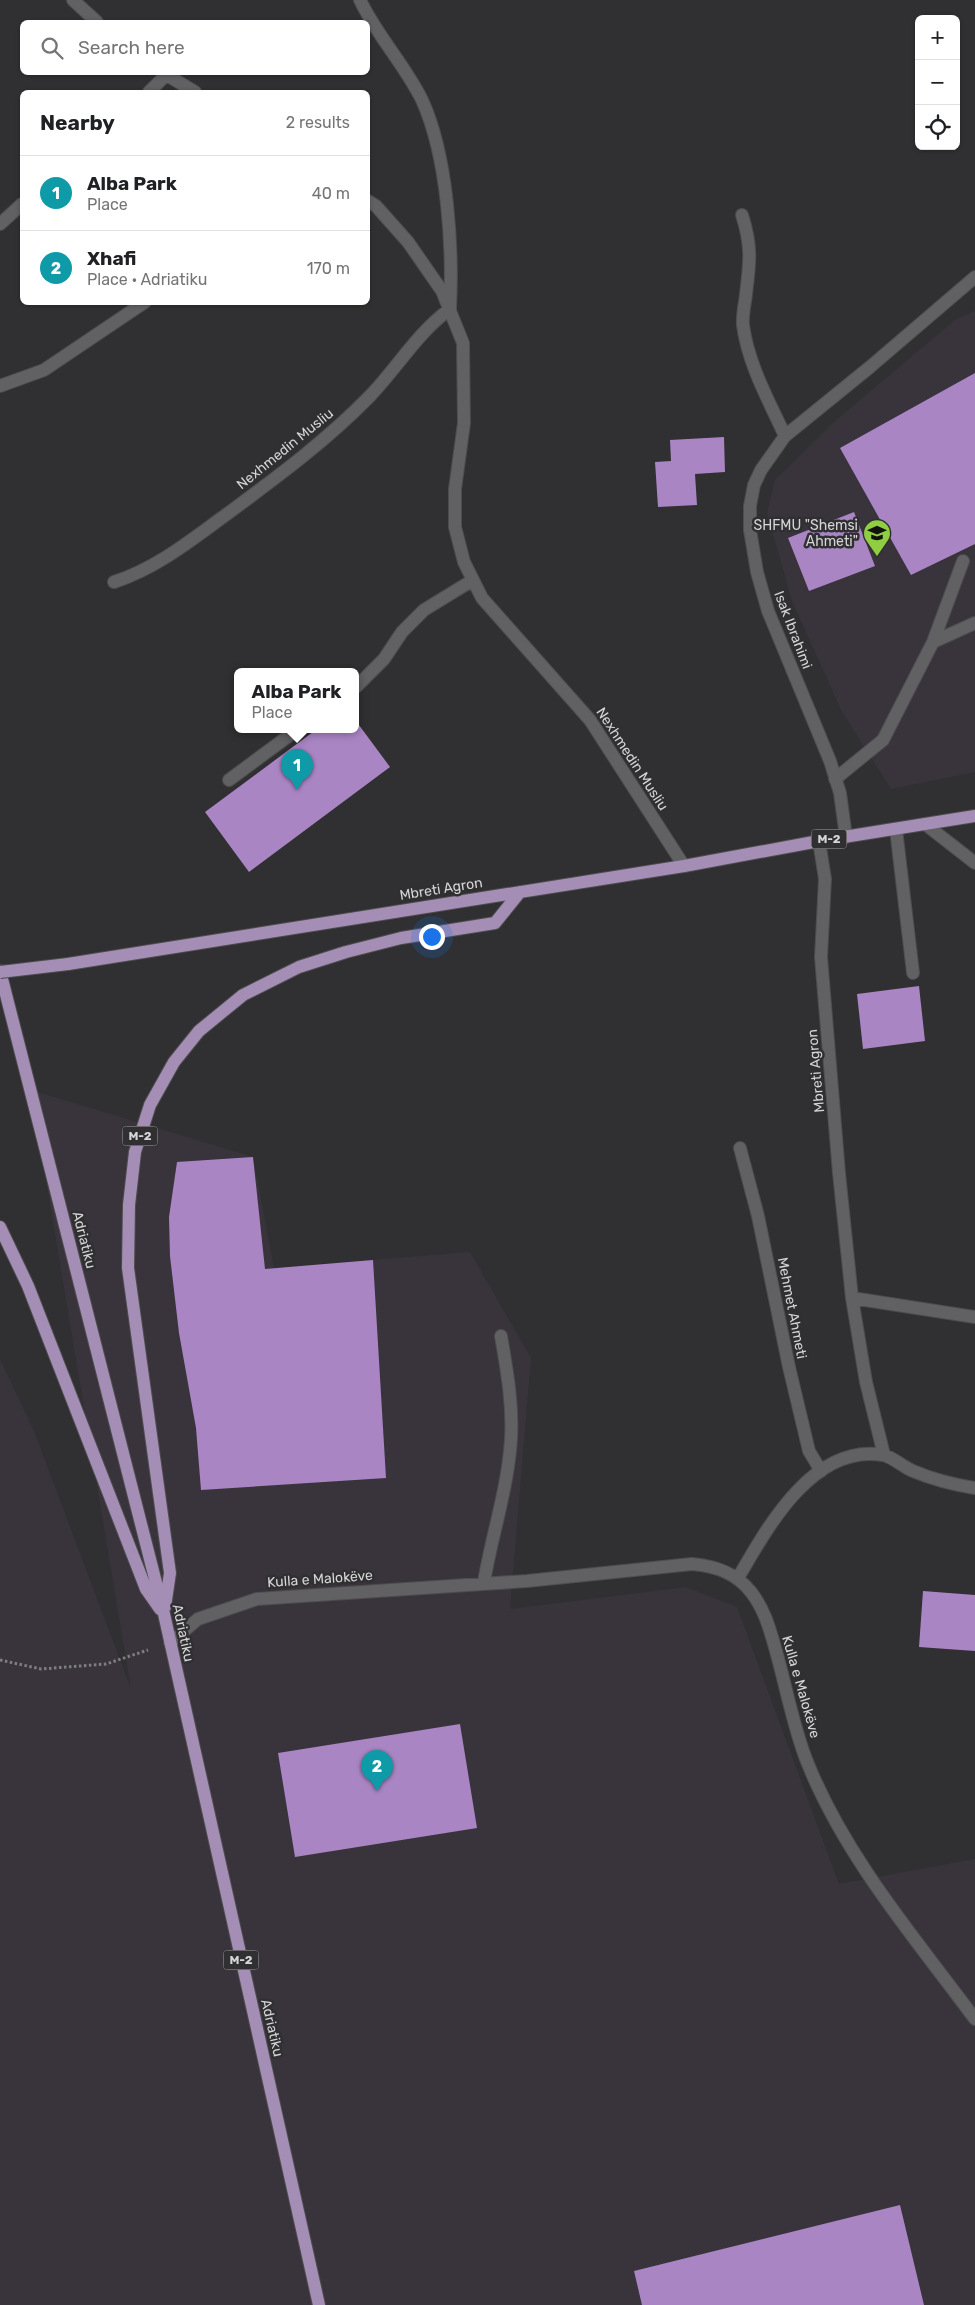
<!DOCTYPE html>
<html lang="en">
<head>
<meta charset="utf-8">
<style>
  body { margin:0; font-family:Rubik,sans-serif; background:#f2f2f2; color:#202124 }
  .controls { position:absolute; right:15px; top:15px; display:grid; overflow:hidden; border-radius:8px; box-shadow:0 1px 4px #0004 }
  .controls button { width:45px; height:45px; display:grid; place-items:center; padding:0; border:0; border-bottom:1px solid #e0e0e0; background:#fff; color:#202124; font:25px sans-serif }
  .you { position:absolute; left:431px; top:936px; width:18px; height:18px; margin:-12px; border:4px solid #fff; border-radius:50%; background:#1a73e8; box-shadow:0 0 0 8px #1a73e833 }
  .badge { display:grid; place-items:center; width:32px; height:32px; border-radius:50%; background:#0f766e; color:#fff; font-size:16px; font-weight:700 }
  .pin { position:absolute; translate:-50% -41px; filter:drop-shadow(0 1px 2px #0008) }
  .pin::after { content:''; position:absolute; top:26px; width:18px; height:15px; background:inherit; clip-path:polygon(0 0,100% 0,50% 100%) }
  .popup { position:absolute; left:234px; top:668px; width:125px; height:65px; box-sizing:border-box; display:grid; place-content:center; border-radius:8px; background:#fff; filter:drop-shadow(0 1px 4px #0005); font-size:16px; white-space:nowrap; color:#757577 }
  .popup b { font-size:19px; color:#202124 }
  .popup::after { content:''; position:absolute; left:50%; top:100%; margin-left:-10px; border:10px solid transparent; border-top-color:#fff }
  .list { margin:0; padding:0; list-style:none }
  h2 { display:flex; justify-content:space-between; align-items:center; height:65px; margin:0; padding:0 20px; font-size:21px }
  h2 small { font-size:16px; font-weight:400; color:#757577 }
  .list li { display:grid; grid-template-columns:32px 1fr auto; gap:15px; align-items:center; box-sizing:border-box; height:75px; padding:0 20px; border-top:1px solid #e0e0e0 }
  .list b { display:block; font-size:19px; white-space:nowrap }
  .list p { margin:0; font-size:16px; white-space:nowrap; color:#757577 }
  .list em { font-size:16px; font-style:normal; color:#757577 }
  .icon { flex:none; width:28px; height:28px; fill:none; stroke:currentColor; stroke-width:2; stroke-linecap:round; stroke-linejoin:round }
  .map { position:relative; flex:none; width:975px; height:2305px; overflow:hidden }
  .search { position:absolute; background:#fff; box-shadow:0 1px 4px #0004; left:20px; top:20px; width:350px; height:55px; display:flex; align-items:center; gap:12px; box-sizing:border-box; padding:0 18px; border-radius:8px; color:#757577; font-size:19px }
  .panel { position:absolute; background:#fff; box-shadow:0 1px 4px #0004; left:20px; top:90px; width:350px; height:215px; border-radius:8px }
  .map>svg:first-child { display:block }
</style>
</head>
<body>
<div class="map">
<svg width="975" height="2305" viewBox="0 0 975 2305">
  <rect width="100%" height="100%" fill="#302f31"/>
  <path fill="#39343c" d="M975,311V772L891,789L842,712L792,601L767,513L775,480L834,422L955,320Z
    M31,1090L253,1157L274,1268L470,1252L531,1358L510,1609L686,1587L737,1607L839,1884L975,1859V2305H0V1359L34,1431L131,1689Z"/>
  <path fill="#aa85c4" d="M975,373V544L911,575L840,448Z
    M724,437L725,472L695,474L697,505L658,507L655,462L671,461L670,440Z
    M854,512L875,566L809,591L788,538Z
    M356,721L390,767L249,872L205,812L317,729H356Z
    M919,986L925,1041L863,1049L857,994Z
    M253,1157L265,1269L373,1260L386,1478L201,1490L196,1428L179,1333L170,1256L169,1217L177,1162Z
    M923,1591L975,1595V1651L919,1647Z
    M460,1724L477,1828L295,1857L278,1753Z
    M900,2205L924,2305H642L634,2271Z"/>
  <g fill="none" stroke-linecap="round" stroke-linejoin="round">
    <g stroke="#4d4c4e" stroke-width="14">
      <path id="service" d="M933,642L963,561
        M835,779L883,740L933,642L975,623
        M925,824L975,863"/>
    </g>
    <g stroke="#4d4c4e" stroke-width="14">
      <path id="minor" d="M73,0L97,22
        M162,72L195,92
        M149,92L166,75
        M368,201L376,206L408,242L442,291L463,343L464,423L455,489V527L464,562L482,598L590,720L684,866
        M742,215C752,246 750,262 746,294C745,304 742,315 743,325C748,364 769,401 785,436
        M0,224L22,204
        M0,386L44,370L145,302
        M114,582C157,568 191,540 227,514C277,477 326,441 370,396C397,368 418,332 450,309C453,248 448,157 422,100C405,65 377,36 360,0
        M356,687L384,659L402,632L424,610L473,580
        M229,780L298,729
        M896,829L913,973
        M846,837L840,793L830,761L768,611L757,572L750,530V506L754,485L761,470L785,436L870,367L975,277
        M819,841L825,879L821,957L839,1173L852,1298L866,1382L884,1455
        M740,1148L758,1216L789,1367L809,1451L821,1471
        M852,1298L975,1317
        M738,1578C767,1528 813,1443 883,1455C893,1457 903,1467 913,1471C932,1479 955,1485 975,1488
        M484,1582C492,1534 508,1488 511,1439C513,1404 507,1371 501,1336
        M170,1643L198,1619L257,1599L527,1581L692,1564C716,1566 736,1573 751,1592C765,1610 770,1630 776,1651C786,1686 794,1731 808,1764C846,1858 915,1938 975,2019"/>
    </g>
    <g stroke="#4d4c4e" stroke-width="14">
      <path id="primary" d="M68,964L684,866L819,841L975,816
        M0,971L164,1614L319,2305
        M0,1227L28,1286L146,1589L160,1609
        M165,1607L170,1573L128,1268L129,1205L135,1152L150,1105L174,1062L199,1031L243,995L299,967L346,952L401,938L495,923L520,892"/>
    </g>
    <path stroke="#7e7d7f" stroke-width="3" stroke-dasharray="2.5 2.5" stroke-linecap="butt" d="M0,1660L41,1669L106,1664L148,1650"/>
    <use href="#service" stroke="#616063" stroke-width="12"/>
    <use href="#minor" stroke="#616063" stroke-width="12"/>
    <use href="#primary" stroke="#a48eb5" stroke-width="12"/>
    <g stroke="#4d4c4e" stroke-width="14" stroke-linecap="butt">
      <path id="primary-bridge" d="M0,972L68,964"/>
    </g>
    <use href="#primary-bridge" stroke="#a48eb5" stroke-width="12"/>
  </g>
  <defs>
    <g id="school-pin" transform="scale(1.4375)"><path d="M0 17L-7.5 6A9.5 9.5 0 1 1 7.5 6Z" fill="#90cd41" stroke="#302f31"/><path d="M0-5L7-2L0 1L-7-2ZM-4 1L0 2.5L4 1V4Q0 6-4 4Z" fill="#111"/></g>
  </defs>
  <g fill-rule="evenodd">
    <use href="#school-pin" x="877" y="533"/>
  </g>
  <g text-anchor="middle" dominant-baseline="central" stroke-width="5" stroke-linejoin="round" paint-order="stroke">
    <g fill="#302f31" stroke="#a4a2a4" stroke-width="1">
      <rect x="811.5" y="829.5" width="35" height="19" rx="4"/>
      <rect x="122.5" y="1126.5" width="35" height="19" rx="4"/>
      <rect x="223.5" y="1950.5" width="35" height="19" rx="4"/>
    </g>
    <g font-size="12" font-weight="bold" fill="#d5d4d6">
      <text x="829" y="839">M-2</text>
      <text x="140" y="1136">M-2</text>
      <text x="241" y="1960">M-2</text>
    </g>
    <g font-size="14" fill="#d5d4d6" stroke="#302f31">
      <text transform="translate(285 449) rotate(-39)">Nexhmedin Musliu</text>
      <text transform="translate(793 630) rotate(69)">Isak Ibrahimi</text>
      <text transform="translate(632 759) rotate(57)">Nexhmedin Musliu</text>
      <text transform="translate(441 889) rotate(-9)">Mbreti Agron</text>
      <text transform="translate(816 1071) rotate(-95)">Mbreti Agron</text>
      <text transform="translate(84 1240) rotate(76)">Adriatiku</text>
      <text transform="translate(792 1308) rotate(79)">Mehmet Ahmeti</text>
      <text transform="translate(320 1579) rotate(-4)">Kulla e Malokëve</text>
      <text transform="translate(183 1633) rotate(78)">Adriatiku</text>
      <text transform="translate(801 1687) rotate(74)">Kulla e Malokëve</text>
      <text transform="translate(272 2028) rotate(77)">Adriatiku</text>
    </g>
    <g font-size="14" fill="#d5d4d6" stroke="#302f31" text-anchor="end">
      <text x="858" y="525">SHFMU "Shemsi<tspan x="858" dy="16">Ahmeti"</tspan></text>
    </g>
  </g>
</svg>
<div class="controls">
<button>+</button>
<button>−</button>
<button><svg class="icon" aria-label="locate" viewBox="0 0 24 24"><circle cx="12" cy="12" r="6"/><path d="M12 2v4M12 18v4M2 12h4M18 12h4"/></svg></button>
</div>
<div class="you"></div>
<div class="pin badge" style="left:297px;top:790px;background:#0f9aa8">1</div>
<div class="popup"><b>Alba Park</b>Place</div>
<div class="pin badge" style="left:377px;top:1791px;background:#0f9aa8">2</div>
<div class="search"><svg class="icon" aria-label="search" viewBox="0 0 24 24"><circle cx="10" cy="10" r="6"/><path d="M15 15l6 6"/></svg>Search here</div>
<section class="panel">
<h2>Nearby<small>2 results</small></h2>
<ul class="list">
<li><span class="badge" style="background:#0f9aa8">1</span><div><b>Alba Park</b><p>Place</p></div><em>40 m</em></li>
<li><span class="badge" style="background:#0f9aa8">2</span><div><b>Xhafi</b><p>Place · Adriatiku</p></div><em>170 m</em></li>
</ul>
</section>
</div>
</body>
</html>
